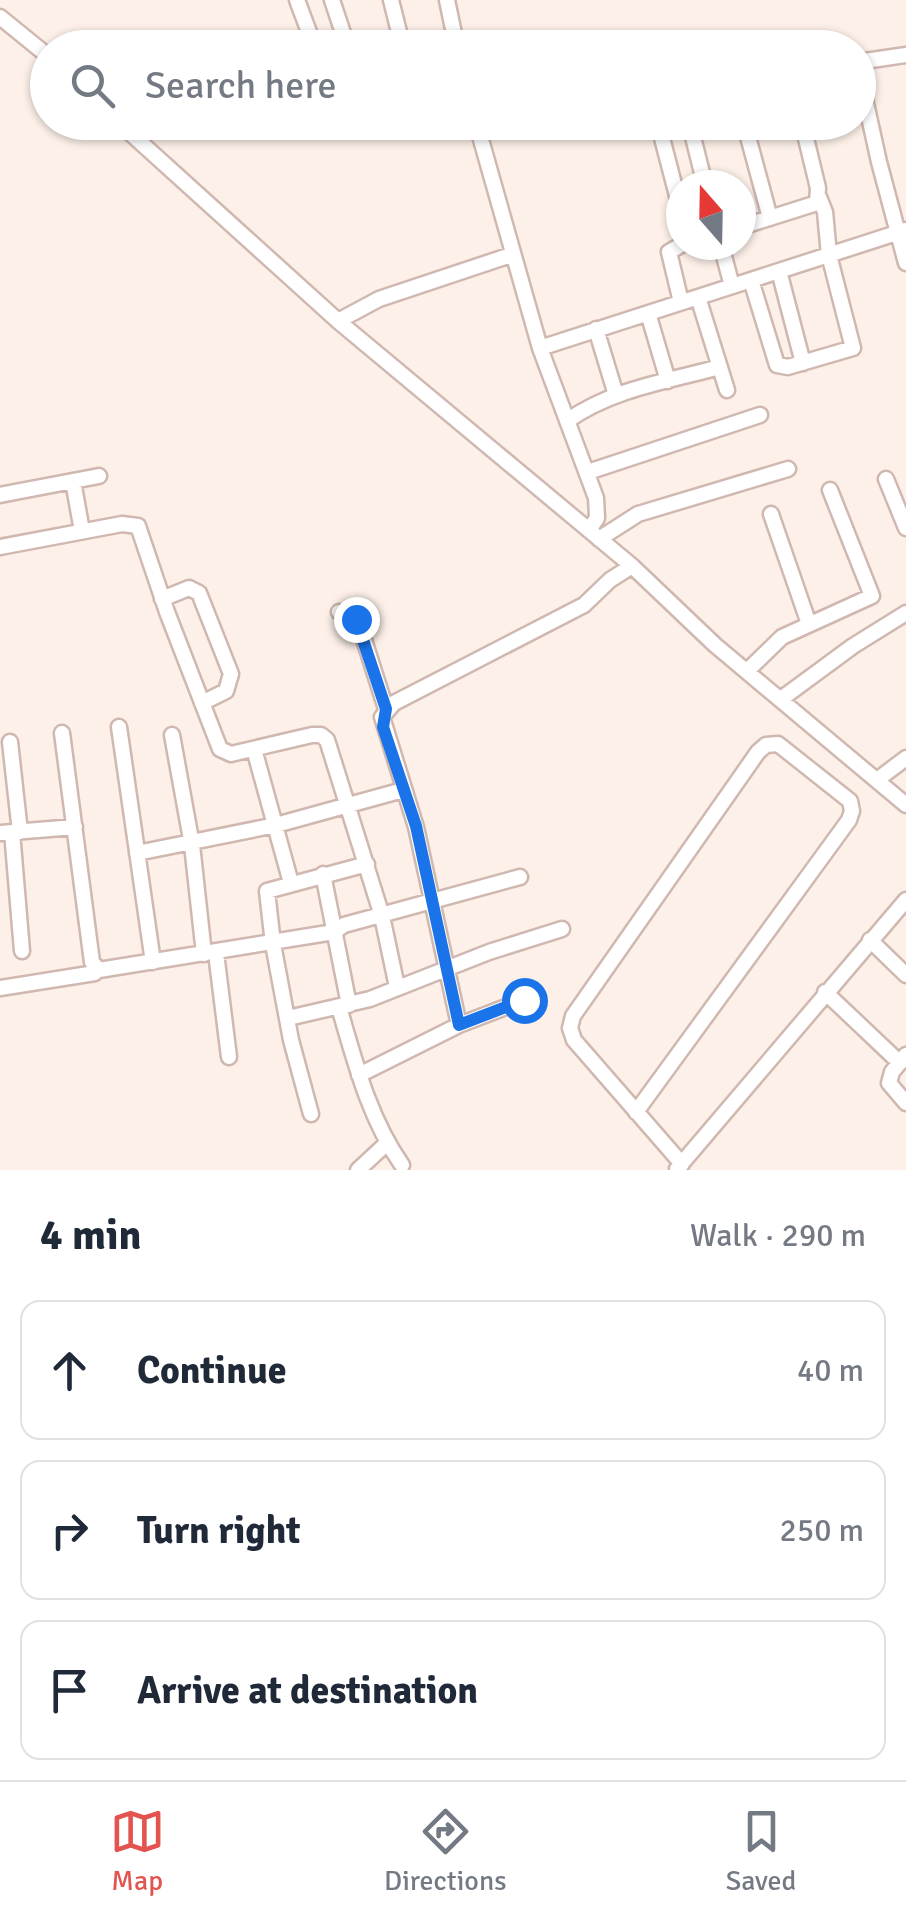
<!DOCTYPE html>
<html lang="en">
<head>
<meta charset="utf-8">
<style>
  body { margin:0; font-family:Signika,sans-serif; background:#f6f6f7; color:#1f2937 }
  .compass { position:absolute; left:666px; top:170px; width:90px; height:90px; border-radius:50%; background:#fff; box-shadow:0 2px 8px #0004; rotate:340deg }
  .stop { position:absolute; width:30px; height:30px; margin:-22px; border:8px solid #1a73e8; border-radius:50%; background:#fff }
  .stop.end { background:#1a73e8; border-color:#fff; box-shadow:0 2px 10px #0008 }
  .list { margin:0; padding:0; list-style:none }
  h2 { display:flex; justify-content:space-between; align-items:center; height:130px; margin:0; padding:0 40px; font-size:42px }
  h2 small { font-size:32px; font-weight:400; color:#747a83 }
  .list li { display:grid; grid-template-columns:65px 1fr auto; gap:30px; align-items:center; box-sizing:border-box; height:140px; margin:0 20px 20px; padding:0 20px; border:2px solid #e0e1e3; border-radius:20px }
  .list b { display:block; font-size:38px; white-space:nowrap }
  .list em { font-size:32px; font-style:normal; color:#747a83 }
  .icon { flex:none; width:55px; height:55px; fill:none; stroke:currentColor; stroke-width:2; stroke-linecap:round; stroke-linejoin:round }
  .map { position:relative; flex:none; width:906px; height:1170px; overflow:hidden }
  .search { position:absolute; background:#fff; box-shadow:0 2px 8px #0004; left:30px; right:30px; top:30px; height:110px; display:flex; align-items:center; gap:25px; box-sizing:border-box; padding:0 35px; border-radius:55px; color:#747a83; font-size:38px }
  .sheet { height:610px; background:#fff }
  nav { display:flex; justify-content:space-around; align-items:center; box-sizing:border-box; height:140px; border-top:2px solid #e0e1e3; background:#fff; font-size:28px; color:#747a83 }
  nav a { display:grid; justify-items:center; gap:5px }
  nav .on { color:#e3534f }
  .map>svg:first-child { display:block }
</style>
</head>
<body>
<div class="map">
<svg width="906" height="1170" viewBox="0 0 906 1170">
  <rect width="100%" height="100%" fill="#fcf0e8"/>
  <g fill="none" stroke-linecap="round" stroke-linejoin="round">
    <g stroke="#d0b8b0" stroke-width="19">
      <path id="minor" d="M297,0L315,48
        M332,0L348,48
        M391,0L403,48
        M447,0L457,48
        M0,17L48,56
        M858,62L906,55
        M858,67L879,162L906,263
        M118,122L338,321L632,566L715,645L906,805
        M476,122L540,348L596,498L597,518L589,530
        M744,122L770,218
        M692,133L705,185
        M662,138L681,211
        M741,227L817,203L818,188L802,122
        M721,245L732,286
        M779,271L803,363
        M751,280L777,365L788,367L853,348L829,255L825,212L819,197
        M698,297L727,390
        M681,302L669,252L681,245
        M648,313L668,381
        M338,321L379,299L511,255
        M596,329L616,395
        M540,348L906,230
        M567,421C612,389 668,381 720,367
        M588,472L760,415
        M886,479L906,528
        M73,481L82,531
        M0,495L99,476
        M771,514L809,624
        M599,539L638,514L788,469
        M0,547L122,524L138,526L167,612L220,749L231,754L312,735H321L327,740L382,916L397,987
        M162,599L189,588L199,593L231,674L226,691L202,703
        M339,612L356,619L360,627L386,709
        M747,671L782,637L872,596L830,490
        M781,699L853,646L906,613
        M119,727L153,962
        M62,733L92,962L99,970L334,932L344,925L520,877
        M172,735L192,845L204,954
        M10,742L20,832
        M254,749L291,883
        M877,780L906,758
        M12,832L22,951
        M0,833L75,827
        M137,853L276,825L403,790
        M323,874L349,1005
        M870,940L906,975
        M216,953L229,1057
        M0,988L95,973
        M825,992L900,1063
        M339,1007C355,1062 369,1118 402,1165
        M288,1018L370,999L489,952L562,929
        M459,1025L416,827L382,717L394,703L584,605L610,580L632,566
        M906,1055L892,1072L889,1083L906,1103
        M359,1075L459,1025L524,1000
        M636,1112L849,820L852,811L850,801L778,744L766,745L758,752L573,1016L570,1028L574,1040L682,1164
        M311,1114L291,1040L273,944L267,891L367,864
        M677,1169L906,900
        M358,1170L387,1143"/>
    </g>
    <use href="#minor" stroke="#fff" stroke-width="14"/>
  </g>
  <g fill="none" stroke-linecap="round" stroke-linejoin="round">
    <path stroke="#1a73e8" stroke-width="12" d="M356,619L386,709L383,727L416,826L459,1025L524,1000"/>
  </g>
</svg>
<svg class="compass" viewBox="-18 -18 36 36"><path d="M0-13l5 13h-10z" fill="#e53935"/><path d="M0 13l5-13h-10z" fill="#747a83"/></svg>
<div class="stop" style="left:524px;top:1000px"></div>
<div class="stop end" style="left:356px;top:619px"></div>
<div class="search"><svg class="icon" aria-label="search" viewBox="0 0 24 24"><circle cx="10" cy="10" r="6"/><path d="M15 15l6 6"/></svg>Search here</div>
</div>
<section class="sheet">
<h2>4 min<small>Walk · 290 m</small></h2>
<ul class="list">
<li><svg class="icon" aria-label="ahead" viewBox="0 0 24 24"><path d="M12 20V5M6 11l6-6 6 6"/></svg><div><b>Continue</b></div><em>40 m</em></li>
<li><svg class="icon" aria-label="right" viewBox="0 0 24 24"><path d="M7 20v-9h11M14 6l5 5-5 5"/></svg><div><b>Turn right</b></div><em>250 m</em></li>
<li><svg class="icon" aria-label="arrive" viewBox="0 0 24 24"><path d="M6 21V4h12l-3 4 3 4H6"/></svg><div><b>Arrive at destination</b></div></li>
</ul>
</section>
<nav>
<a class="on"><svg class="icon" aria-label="map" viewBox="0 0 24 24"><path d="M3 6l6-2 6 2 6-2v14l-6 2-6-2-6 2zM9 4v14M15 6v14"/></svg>Map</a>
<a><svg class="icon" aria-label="directions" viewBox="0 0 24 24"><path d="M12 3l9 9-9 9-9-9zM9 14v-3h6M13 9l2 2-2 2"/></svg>Directions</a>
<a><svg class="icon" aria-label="saved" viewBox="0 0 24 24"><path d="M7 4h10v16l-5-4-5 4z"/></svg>Saved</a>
</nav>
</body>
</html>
